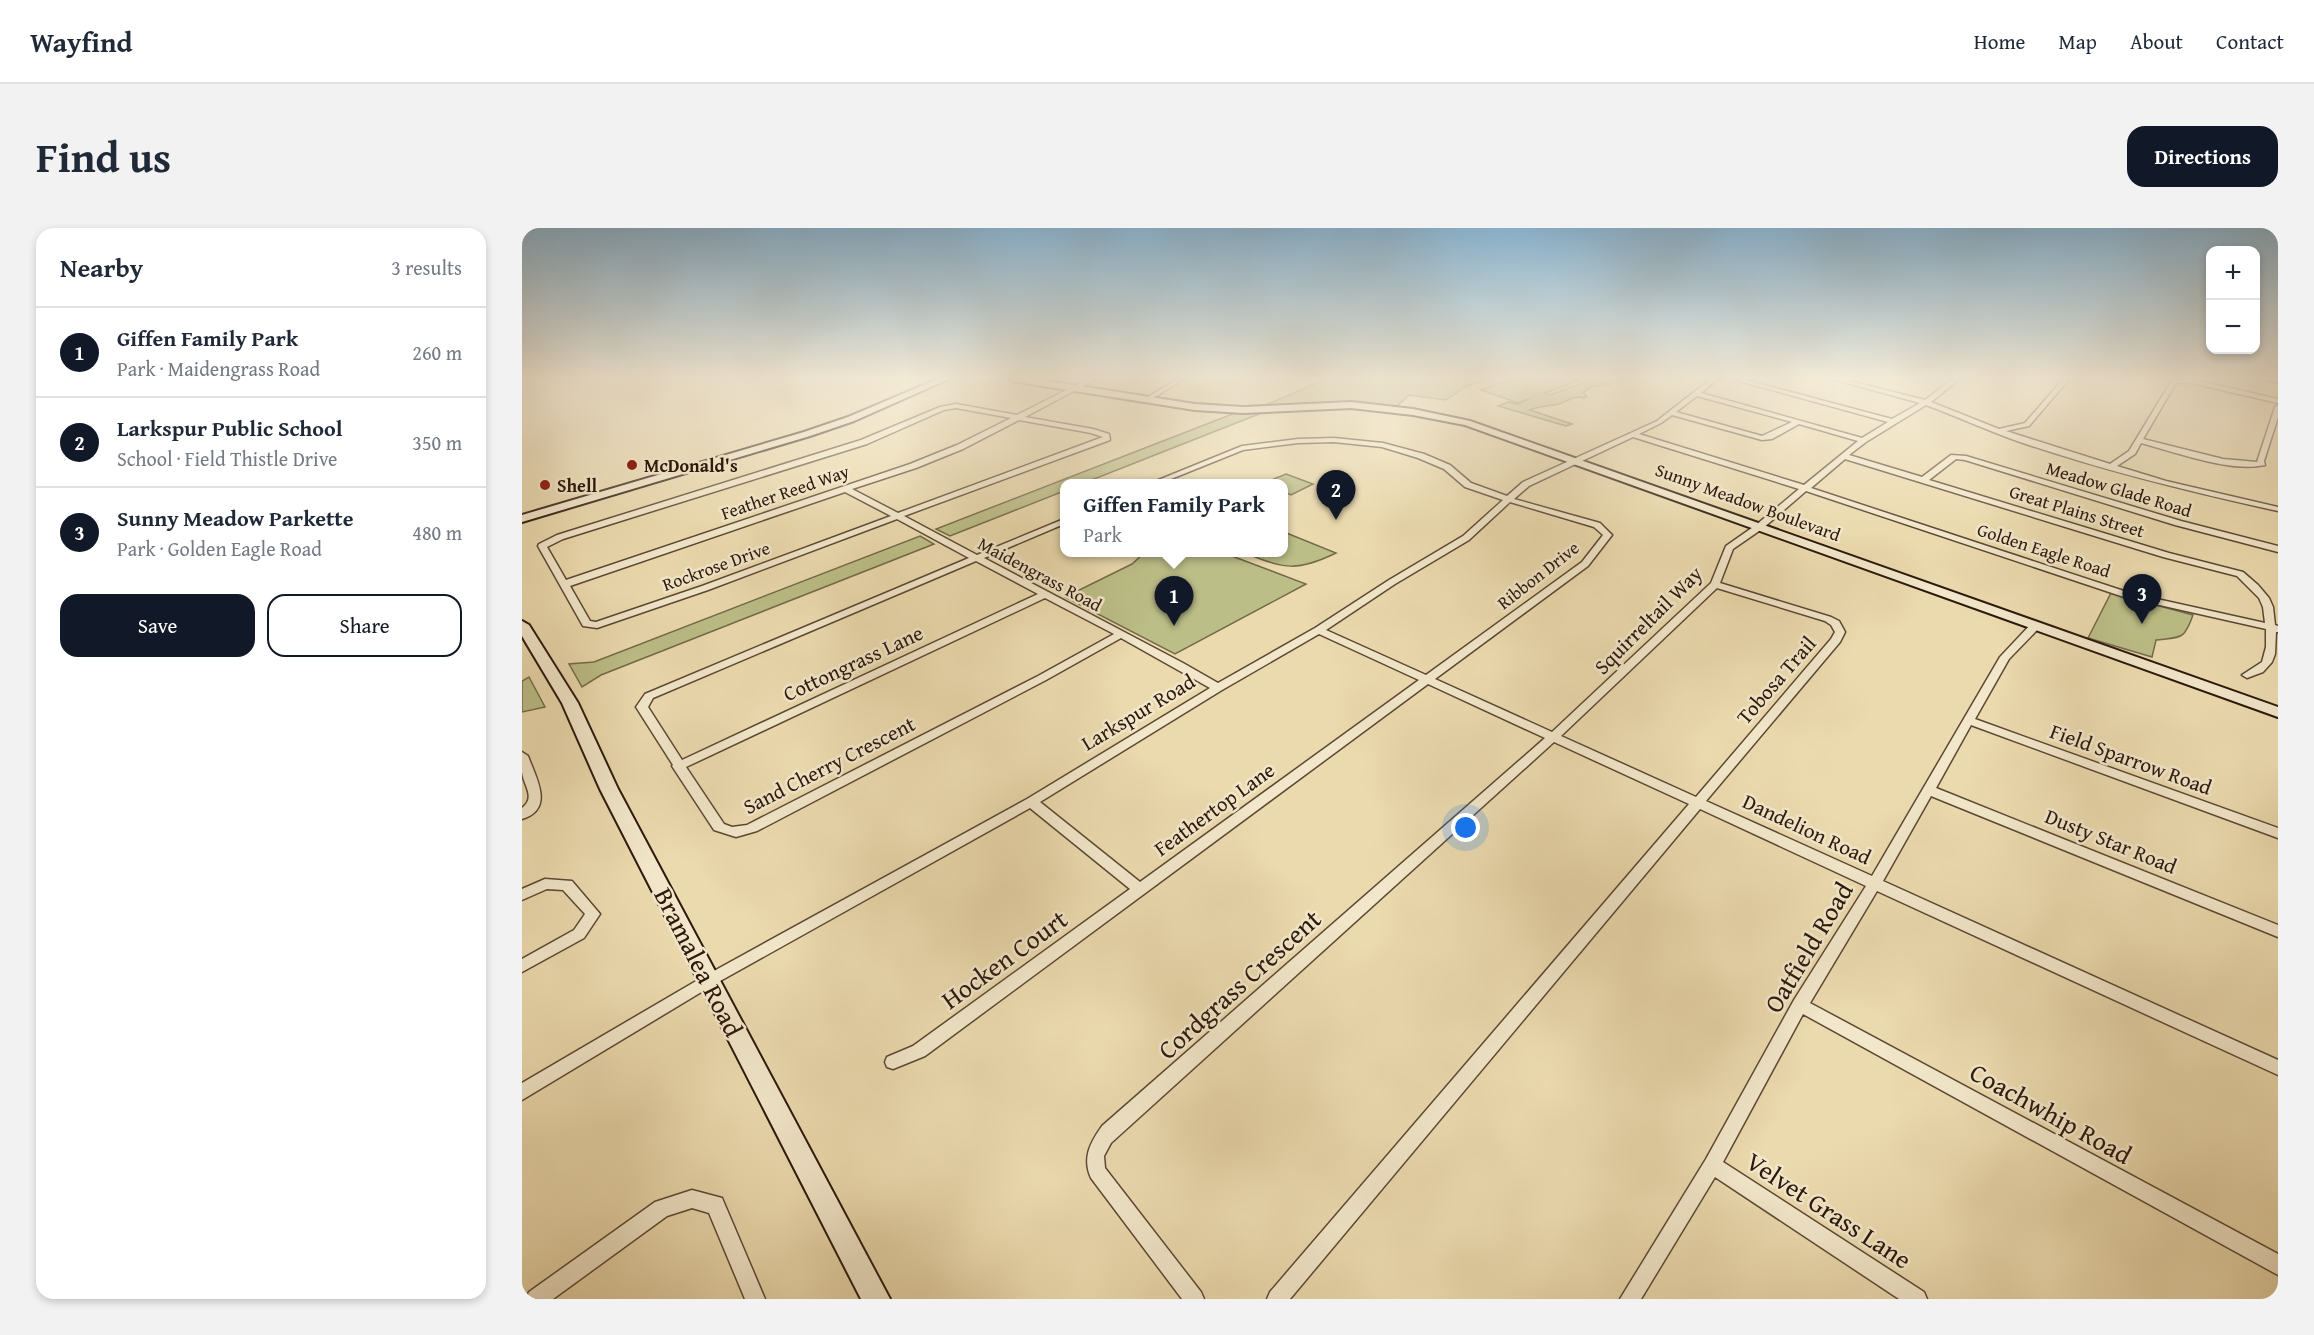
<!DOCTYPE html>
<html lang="en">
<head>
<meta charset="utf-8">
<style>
  body { margin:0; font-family:"Gentium Book Plus",serif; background:#f2f2f3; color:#1f2937 }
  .controls { position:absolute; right:18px; top:18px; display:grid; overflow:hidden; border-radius:12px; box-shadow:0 3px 9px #0003 }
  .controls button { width:54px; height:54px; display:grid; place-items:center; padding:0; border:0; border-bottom:2px solid #e0e1e3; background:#fff; color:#1f2937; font:30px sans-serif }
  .you { position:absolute; left:944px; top:600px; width:21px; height:21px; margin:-15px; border:4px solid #fff; border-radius:50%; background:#1a73e8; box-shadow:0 0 0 9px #1a73e833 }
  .badge { display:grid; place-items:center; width:39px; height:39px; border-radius:50%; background:#111827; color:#fff; font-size:20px; font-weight:700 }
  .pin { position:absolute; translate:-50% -50px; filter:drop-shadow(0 2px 3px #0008) }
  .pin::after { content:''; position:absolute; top:32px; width:21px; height:18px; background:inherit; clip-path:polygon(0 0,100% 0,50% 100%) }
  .popup { position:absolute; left:538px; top:251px; width:228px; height:78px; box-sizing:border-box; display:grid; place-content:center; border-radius:12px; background:#fff; filter:drop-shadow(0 2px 4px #0005); font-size:20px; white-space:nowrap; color:#747a83 }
  .popup b { font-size:22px; color:#1f2937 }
  .popup::after { content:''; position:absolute; left:50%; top:100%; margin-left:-12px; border:12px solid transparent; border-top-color:#fff }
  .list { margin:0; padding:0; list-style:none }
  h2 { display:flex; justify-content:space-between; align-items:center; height:78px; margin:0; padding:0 24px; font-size:26px }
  h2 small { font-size:20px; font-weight:400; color:#747a83 }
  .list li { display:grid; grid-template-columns:39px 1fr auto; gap:18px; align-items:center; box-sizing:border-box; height:90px; padding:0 24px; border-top:2px solid #e0e1e3 }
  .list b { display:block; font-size:22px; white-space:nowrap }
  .list p { margin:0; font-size:20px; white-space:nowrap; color:#747a83 }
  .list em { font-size:20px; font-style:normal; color:#747a83 }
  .actions { display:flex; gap:12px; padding:18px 24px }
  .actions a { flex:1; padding:14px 0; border:2px solid #111827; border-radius:18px; text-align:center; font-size:21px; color:#111827 }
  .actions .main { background:#111827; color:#fff }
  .map { position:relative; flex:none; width:1756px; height:1071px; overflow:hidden; border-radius:18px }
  header { display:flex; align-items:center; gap:36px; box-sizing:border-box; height:84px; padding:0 30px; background:#fff; border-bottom:2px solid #e0e1e3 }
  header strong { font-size:28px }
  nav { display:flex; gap:33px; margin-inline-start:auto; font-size:21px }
  .intro { display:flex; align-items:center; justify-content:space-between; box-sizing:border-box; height:144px; padding:0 36px }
  h1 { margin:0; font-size:42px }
  .button { padding:15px 27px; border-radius:18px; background:#111827; color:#fff; font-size:21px; font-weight:700 }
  main { display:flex; gap:36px; padding:0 36px }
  aside { flex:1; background:#fff; border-radius:18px; box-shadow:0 3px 9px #0003 }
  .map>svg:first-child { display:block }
</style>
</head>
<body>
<header>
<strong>Wayfind</strong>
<nav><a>Home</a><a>Map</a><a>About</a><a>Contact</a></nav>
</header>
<div class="intro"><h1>Find us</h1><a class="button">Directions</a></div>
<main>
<aside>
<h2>Nearby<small>3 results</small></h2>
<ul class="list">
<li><span class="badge">1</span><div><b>Giffen Family Park</b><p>Park · Maidengrass Road</p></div><em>260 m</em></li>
<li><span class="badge">2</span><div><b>Larkspur Public School</b><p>School · Field Thistle Drive</p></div><em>350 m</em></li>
<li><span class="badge">3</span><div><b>Sunny Meadow Parkette</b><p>Park · Golden Eagle Road</p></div><em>480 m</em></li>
</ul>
<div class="actions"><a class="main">Save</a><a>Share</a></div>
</aside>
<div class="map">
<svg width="1756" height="1071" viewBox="0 0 1756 1071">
  <rect width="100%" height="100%" fill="#ebdaae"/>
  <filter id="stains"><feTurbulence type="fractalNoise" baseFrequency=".00333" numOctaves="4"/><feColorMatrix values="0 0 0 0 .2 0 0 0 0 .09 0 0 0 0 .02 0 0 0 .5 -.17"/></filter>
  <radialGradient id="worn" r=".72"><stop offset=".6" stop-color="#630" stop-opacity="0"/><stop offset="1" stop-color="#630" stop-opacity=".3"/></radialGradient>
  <path fill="#bcbe87" stroke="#746b4a" stroke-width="1.5" d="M807,150H974L944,158L924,172L887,167L874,179L815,174L739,179Z
    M994,150H1050L1057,152L1023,165L1028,167L1068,152L1089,156L1069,159L1061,164L1065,169L1062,170C1051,166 1043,176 1032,177C1023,178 1017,178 1008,182L1050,196L1044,198L976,178L986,174L996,176L1007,171L996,175L959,162Z
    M742,184L562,255H542V263L428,308L414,301L713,185Z
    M764,246L791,256L769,267L762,264V255H742Z
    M762,304L814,325C777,343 762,342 724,325L762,324Z
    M398,308L412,316L79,447L60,459L47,436L72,434Z
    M622,325H702L784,356L653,426L543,369L610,336Z
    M1589,365L1671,387C1662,412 1660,409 1634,412L1630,429L1566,410Z
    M7,449L23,479L0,484V453Z"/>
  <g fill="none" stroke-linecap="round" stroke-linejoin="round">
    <g stroke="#5c4834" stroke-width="3">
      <path id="street" d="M568,150H576L503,189L571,201L587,206L588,212L382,288L455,327L542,291V296L462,330L661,435L696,455L793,400L867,352L941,308L981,272L943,259L922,241L896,230L860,219L812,214L776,215L721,222L639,255H629L720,218L776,211L812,210L861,215L902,226L928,237L949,255L985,268L1001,254L1135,193L1190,150H1197L1179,165L1340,210L1366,194L1206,150H1216L1370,191L1398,175L1306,150H1316L1403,172L1432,150H1439L1409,174L1477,201L1503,195L1542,150H1548L1507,198L1484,203L1588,236L1607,223L1650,152L1669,151L1756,171V175L1669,155H1654L1621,211L1701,231L1735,234L1753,179L1756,177V189L1742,233L1743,237C1709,245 1653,224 1619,215L1613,226L1595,238L1644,253L1756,279V283C1669,264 1583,243 1498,214C1467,203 1436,189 1404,177L1344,214L1327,227L1400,249L1429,227L1444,228L1659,293L1756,318V324L1653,297L1443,232L1434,231L1407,252L1647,325L1721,344L1736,357L1747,370L1751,379L1753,397L1756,398V404H1754L1753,426L1750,434L1741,444L1725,450L1720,447L1740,434L1744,419V401L1602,369L1284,263L1240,301L1211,321L1198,355L1309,389L1317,393L1323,404L1318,414L1184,573L1350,648L1478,429L1509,396H1517V400L1487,431L1453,491L1756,600V610L1449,497L1414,560L1756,697V709L1409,568L1361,653L1756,832V847L1355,663L1288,775L1756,1026V1047L1281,786L1201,934L1402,1064L1405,1071H1377L1193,949L1119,1071H1098L1184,931L1272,772L1344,658L1178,581L768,1071H745L748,1064L1167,576L1032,514L589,915L582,928L583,940L679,1064L682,1071H660L569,950C560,930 568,915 580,898L1023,510L906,456L403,828L371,841L365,839L363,834L365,829L391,818L608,661L508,580L191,757L0,872V855L181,749L505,571L688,460L599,410L524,452L235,603L214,609L192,602L150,538L151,537L114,479L123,466L447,330L375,291L186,362L75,400L61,398L16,318L17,316L35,307L339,212L418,179L434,176L495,187ZM1175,168L1270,194L1240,208L1154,184ZM434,180L489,190L435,217L388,236L44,352L25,319L41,311L345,216L422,182ZM1150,187L1240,212L1250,211L1277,196L1336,213L1282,257L1117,206L1139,195ZM497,192L569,205L581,209L376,285L330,261L394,240L441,221ZM1111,209L1277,261L1234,297L1204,318L1189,355L1030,504L913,451L1066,338L1090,307L1078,295L992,271L1007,258ZM1323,231L1641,329L1715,348L1737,370L1741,379L1743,395L1608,365L1289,260ZM323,264L369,288L180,358L74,394L68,393L48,358ZM988,274L1072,299L1081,307L1060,334L904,447L804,402L873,356L947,312ZM454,333L516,366L160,532L126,479L131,470ZM1195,360L1303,393L1309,397L1313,404L1309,411L1174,569L1039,508ZM523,370L592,406L516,448L225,597L210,599L202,596L164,539ZM797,406L897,452L618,654L518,574L700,462Z
        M657,150H664L626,173L621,172Z
        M0,524L6,528C14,550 33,581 0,591V580C14,569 2,559 0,544C0,538 0,531 0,524Z
        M23,651L50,653L78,686L62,710L0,744V731L52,702L63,686L41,662L25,661L0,672V661Z
        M170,962L200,970L243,1071H223L187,985L170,980L145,988L31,1071H4L7,1064L133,974Z"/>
    </g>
    <g stroke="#2c180c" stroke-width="4">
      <path id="secondary" d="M418,150H429L332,193L288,208L0,294V287L282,204L326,189Z
        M486,150H506L673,176L721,179L829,174L891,181L948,193L1756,479V489L943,197L891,187L829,180L721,185L673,182L490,153Z
        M1745,150H1756V154L1746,152Z
        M0,393L7,397L56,475L96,561L368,1071H339L78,561L40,475L0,408Z"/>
    </g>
    <use href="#street" fill="#f2e7ca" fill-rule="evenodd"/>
    <use href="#secondary" fill="#f2e7ca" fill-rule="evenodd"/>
  </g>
  <linearGradient id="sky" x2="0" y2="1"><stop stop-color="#8ab6d4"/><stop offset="0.5" stop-color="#f6eedb"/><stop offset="1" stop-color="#f6eedb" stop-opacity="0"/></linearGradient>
  <rect width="1756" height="300" fill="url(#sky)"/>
  <g fill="#8f2418" stroke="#f2e7ca" stroke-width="2">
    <circle cx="110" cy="237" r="6"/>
    <circle cx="23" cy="257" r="6"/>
  </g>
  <g text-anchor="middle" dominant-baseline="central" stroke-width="5" stroke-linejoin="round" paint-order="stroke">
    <g font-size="18" font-weight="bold" fill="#2c180c" stroke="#f2e7ca" text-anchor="start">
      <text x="122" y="237">McDonald's</text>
      <text x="35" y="257">Shell</text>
    </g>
    <g font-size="18" fill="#2c180c" stroke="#f2e7ca">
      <text transform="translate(1597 261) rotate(17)">Meadow Glade Road</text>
      <text transform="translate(263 264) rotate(-19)">Feather Reed Way</text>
      <text transform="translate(1226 274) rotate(20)">Sunny Meadow Boulevard</text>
      <text transform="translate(1555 283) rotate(17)">Great Plains Street</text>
      <text transform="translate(1522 322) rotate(18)">Golden Eagle Road</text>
      <text transform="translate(194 338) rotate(-20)">Rockrose Drive</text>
      <text transform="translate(518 346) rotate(28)">Maidengrass Road</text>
      <text transform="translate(1016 347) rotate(-38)">Ribbon Drive</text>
    </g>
    <g font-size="21" fill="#2c180c" stroke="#f2e7ca">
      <text transform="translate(1126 392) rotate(-45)">Squirreltail Way</text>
      <text transform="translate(331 435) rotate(-25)">Cottongrass Lane</text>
      <text transform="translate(1254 452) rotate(-49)">Tobosa Trail</text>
      <text transform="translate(616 484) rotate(-31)">Larkspur Road</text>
      <text transform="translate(1609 531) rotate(20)">Field Sparrow Road</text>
      <text transform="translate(307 537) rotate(-27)">Sand Cherry Crescent</text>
      <text transform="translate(692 581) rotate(-36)">Feathertop Lane</text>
      <text transform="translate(1285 601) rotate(25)">Dandelion Road</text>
      <text transform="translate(1589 613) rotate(22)">Dusty Star Road</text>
    </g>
    <g font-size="26" fill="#2c180c" stroke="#f2e7ca">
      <text transform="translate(1286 719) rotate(-59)">Oatfield Road</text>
      <text transform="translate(482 731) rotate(-36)">Hocken Court</text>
      <text transform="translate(177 734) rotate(63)">Bramalea Road</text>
      <text transform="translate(717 756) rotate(-42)">Cordgrass Crescent</text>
      <text transform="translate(1529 885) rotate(29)">Coachwhip Road</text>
      <text transform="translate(1307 982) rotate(33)">Velvet Grass Lane</text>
    </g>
  </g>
  <rect width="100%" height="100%" filter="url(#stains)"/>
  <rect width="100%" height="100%" fill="url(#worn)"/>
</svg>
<div class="controls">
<button>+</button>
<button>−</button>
</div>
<div class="you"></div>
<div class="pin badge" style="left:652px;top:398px">1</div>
<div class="popup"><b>Giffen Family Park</b>Park</div>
<div class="pin badge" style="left:814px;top:292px">2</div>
<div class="pin badge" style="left:1620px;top:396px">3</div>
</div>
</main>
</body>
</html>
